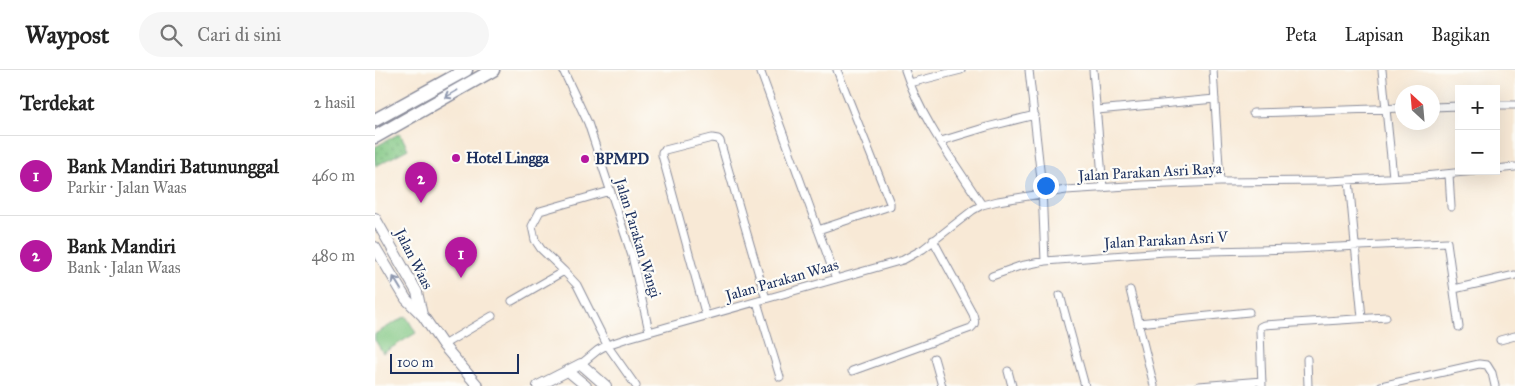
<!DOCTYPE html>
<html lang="id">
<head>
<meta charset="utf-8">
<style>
  body { margin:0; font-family:"IM FELL Great Primer",serif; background:#f6f6f6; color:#222 }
  .controls { position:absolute; right:15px; top:15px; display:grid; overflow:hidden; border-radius:0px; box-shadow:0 5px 20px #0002 }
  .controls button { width:45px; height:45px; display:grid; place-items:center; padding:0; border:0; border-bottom:1px solid #e0e0e0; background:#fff; color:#222; font:25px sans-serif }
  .compass { position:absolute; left:1020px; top:15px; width:45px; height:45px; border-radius:50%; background:#fff; box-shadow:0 5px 20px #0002; rotate:334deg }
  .scale { position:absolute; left:15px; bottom:12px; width:129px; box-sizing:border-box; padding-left:5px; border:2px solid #1b2f5e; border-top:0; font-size:14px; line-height:18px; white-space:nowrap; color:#1b2f5e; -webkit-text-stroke:4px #fdfcf7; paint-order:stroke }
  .you { position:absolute; left:670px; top:115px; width:18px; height:18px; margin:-12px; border:4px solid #fff; border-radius:50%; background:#1a73e8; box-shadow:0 0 0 8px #1a73e833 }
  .badge { display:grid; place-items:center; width:32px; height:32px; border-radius:50%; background:#b5179e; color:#fff; font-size:16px; font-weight:700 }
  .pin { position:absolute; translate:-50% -41px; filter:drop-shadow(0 1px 2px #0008) }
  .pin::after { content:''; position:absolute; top:26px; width:18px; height:15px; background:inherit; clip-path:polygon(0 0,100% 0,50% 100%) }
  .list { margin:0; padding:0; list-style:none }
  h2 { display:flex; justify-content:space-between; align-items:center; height:65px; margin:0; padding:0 20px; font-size:21px }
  h2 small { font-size:16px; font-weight:400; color:#767676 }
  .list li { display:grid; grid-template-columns:32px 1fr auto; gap:15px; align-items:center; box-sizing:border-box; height:80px; padding:0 20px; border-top:1px solid #e0e0e0 }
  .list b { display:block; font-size:19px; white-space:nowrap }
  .list p { margin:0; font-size:16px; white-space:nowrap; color:#767676 }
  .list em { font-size:16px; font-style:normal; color:#767676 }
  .icon { flex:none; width:28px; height:28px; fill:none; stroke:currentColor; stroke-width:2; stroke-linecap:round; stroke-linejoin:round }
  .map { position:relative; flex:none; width:1140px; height:316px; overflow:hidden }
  header { display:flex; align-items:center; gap:30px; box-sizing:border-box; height:70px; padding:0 25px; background:#fff; border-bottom:1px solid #e0e0e0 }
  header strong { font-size:24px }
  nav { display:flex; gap:28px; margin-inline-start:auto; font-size:18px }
  .search { width:350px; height:45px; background:#f6f6f6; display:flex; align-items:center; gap:12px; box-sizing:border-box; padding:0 18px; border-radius:28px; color:#767676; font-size:19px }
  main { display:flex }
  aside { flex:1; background:#fff }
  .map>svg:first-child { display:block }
</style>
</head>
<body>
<header>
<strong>Waypost</strong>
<div class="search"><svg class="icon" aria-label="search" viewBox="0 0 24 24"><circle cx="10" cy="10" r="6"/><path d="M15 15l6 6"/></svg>Cari di sini</div>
<nav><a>Peta</a><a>Lapisan</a><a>Bagikan</a></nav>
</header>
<main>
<aside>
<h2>Terdekat<small>2 hasil</small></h2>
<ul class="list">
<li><span class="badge">1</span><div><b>Bank Mandiri Batununggal</b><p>Parkir · Jalan Waas</p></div><em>460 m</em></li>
<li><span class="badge">2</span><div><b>Bank Mandiri</b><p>Bank · Jalan Waas</p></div><em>480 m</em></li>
</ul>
</aside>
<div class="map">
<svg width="1140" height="316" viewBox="0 0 1140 316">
  <defs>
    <pattern id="grass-dots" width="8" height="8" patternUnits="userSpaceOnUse" patternTransform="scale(1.25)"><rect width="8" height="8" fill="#80c682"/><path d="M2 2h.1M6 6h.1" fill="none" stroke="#68a16e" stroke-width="1.8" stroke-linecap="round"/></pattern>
  </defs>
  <rect width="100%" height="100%" fill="#fdfcf7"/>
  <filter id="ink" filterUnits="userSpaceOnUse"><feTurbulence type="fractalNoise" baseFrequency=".02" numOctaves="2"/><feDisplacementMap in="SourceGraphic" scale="10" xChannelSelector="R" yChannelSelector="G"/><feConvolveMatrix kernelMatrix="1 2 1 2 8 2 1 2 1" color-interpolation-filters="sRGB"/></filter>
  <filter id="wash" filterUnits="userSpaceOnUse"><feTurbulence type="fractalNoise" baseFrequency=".0096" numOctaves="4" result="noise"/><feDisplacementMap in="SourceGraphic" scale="20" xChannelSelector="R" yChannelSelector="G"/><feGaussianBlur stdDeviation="1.12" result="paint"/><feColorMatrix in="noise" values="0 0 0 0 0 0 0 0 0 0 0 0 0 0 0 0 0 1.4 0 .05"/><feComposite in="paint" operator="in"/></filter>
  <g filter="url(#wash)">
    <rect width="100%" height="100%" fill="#f8e9d6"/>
    <path fill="url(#grass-dots)" stroke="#4e7a70" d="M25,63L33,79L1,96L0,93V77Z"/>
    <path fill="#80c682" stroke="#4e7a70" d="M31,246L41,263L8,283L0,270V264Z"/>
  </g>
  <g filter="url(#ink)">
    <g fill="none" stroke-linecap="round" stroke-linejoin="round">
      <g stroke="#8a8c9a" stroke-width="9">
        <path id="street" d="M188,0L213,53L257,186L274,261
          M385,0L461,209
          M530,0C546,49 579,92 607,135
          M654,0L667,118L670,191
          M718,0L728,118
          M838,0L845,112
          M1007,0L1018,107
          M535,13L586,0
          M1121,35H1140
          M1058,37L1084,36
          M722,40L840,29
          M878,43L1028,38
          M566,71L612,57L660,45
          M1121,99L1140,97
          M1074,104L1076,137
          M974,110L987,248
          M235,121L165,141L157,156L160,170L166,179L189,201L202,215L232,275L261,316
          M443,160L515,136V133L462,0
          M617,206L645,196L670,191L790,182L920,179L1072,172L1084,257
          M1079,219L1140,205
          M755,220L779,316
          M685,225L710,316
          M137,231L189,201
          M382,232L405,307
          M331,246L287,85V82L290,80L337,68L343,69L345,71L391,229
          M763,253L874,242
          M1125,270L1140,266
          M68,275L117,246
          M559,288L567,316
          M932,289L933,316
          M206,294L223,280L232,275L253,268L528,190L548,179L598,140L607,135L623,131L691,120L768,115L845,112L954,111L1049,106L1100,101
          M477,301L596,258C601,254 600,251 598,244L558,170
          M633,301L637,316
          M824,316L887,311
          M887,316L885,261V257L889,255L1011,247
          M1006,316L1104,294L1112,295L1117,303L1120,316"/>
      </g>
      <g stroke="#8a8c9a" stroke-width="12">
        <path id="secondary" d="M0,148L42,222L47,245
          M0,177L31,229L48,246L68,275L103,316
          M193,301L211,316
          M163,316L206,294L231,316"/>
      </g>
      <g stroke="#8a8c9a" stroke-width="15">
        <path id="highway" d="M0,50L91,0
          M0,67L118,0"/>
      </g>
      <use href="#street" stroke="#fff" stroke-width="7"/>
      <use href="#secondary" stroke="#fff" stroke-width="10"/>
      <use href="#highway" stroke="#fff" stroke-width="12"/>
    </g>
    <defs><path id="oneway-shaft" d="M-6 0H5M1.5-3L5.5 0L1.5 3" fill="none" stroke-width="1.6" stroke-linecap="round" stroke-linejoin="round" transform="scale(1.25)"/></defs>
    <g stroke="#8d97ae">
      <use href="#oneway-shaft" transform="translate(76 24) rotate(150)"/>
      <use href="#oneway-shaft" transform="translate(22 213) rotate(-121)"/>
    </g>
  </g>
  <g fill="#b5179e" stroke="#fdfcf7" stroke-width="2">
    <circle cx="81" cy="88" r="5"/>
    <circle cx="210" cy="89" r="5"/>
  </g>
  <g text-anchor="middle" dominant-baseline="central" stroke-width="4.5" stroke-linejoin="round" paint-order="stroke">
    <g font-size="15" font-weight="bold" fill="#1b2f5e" stroke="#fdfcf7" text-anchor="start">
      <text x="91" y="88">Hotel Lingga</text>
      <text x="220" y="89">BPMPD</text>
    </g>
    <g font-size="15" fill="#1b2f5e" stroke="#fdfcf7">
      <text transform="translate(775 102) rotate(-3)">Jalan Parakan Asri Raya</text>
      <text transform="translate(263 168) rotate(73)">Jalan Parakan Wangi</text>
      <text transform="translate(791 170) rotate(-3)">Jalan Parakan Asri V</text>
      <text transform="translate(39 189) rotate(63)">Jalan Waas</text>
      <text transform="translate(407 210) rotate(-16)">Jalan Parakan Waas</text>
    </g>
  </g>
</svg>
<div class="controls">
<button>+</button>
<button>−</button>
</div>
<svg class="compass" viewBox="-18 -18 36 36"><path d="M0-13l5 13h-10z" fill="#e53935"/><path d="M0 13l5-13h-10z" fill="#767676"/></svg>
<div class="scale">100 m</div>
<div class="you"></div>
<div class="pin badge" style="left:86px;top:208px">1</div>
<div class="pin badge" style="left:46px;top:133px">2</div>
</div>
</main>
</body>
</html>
